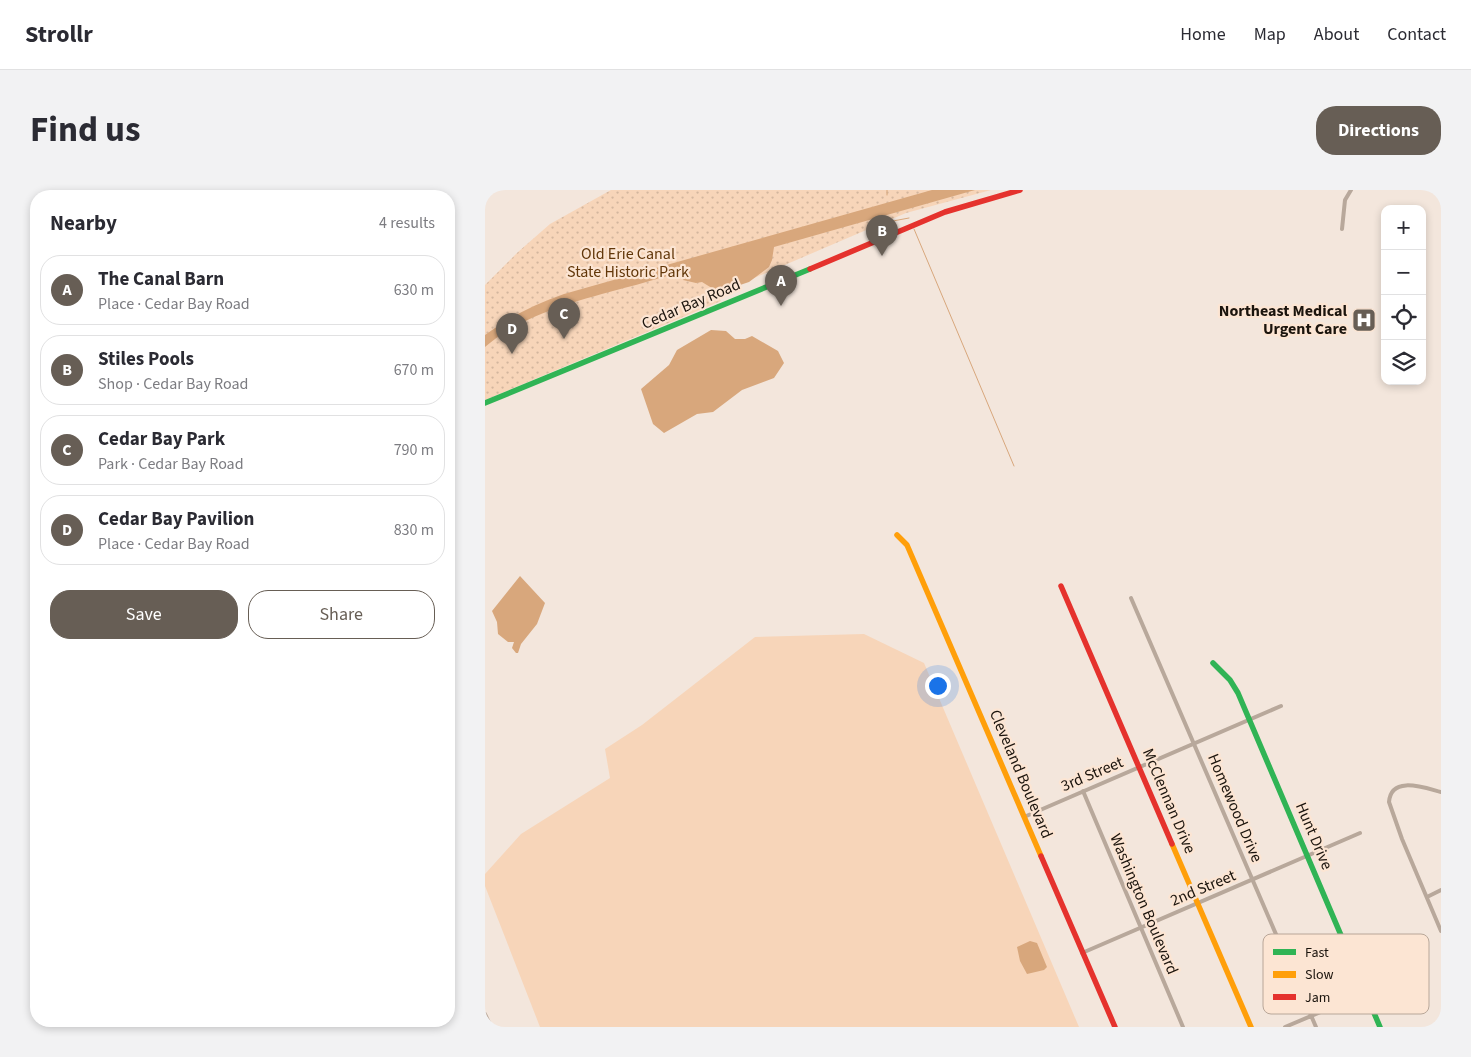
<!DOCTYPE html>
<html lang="en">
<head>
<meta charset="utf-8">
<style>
  body { margin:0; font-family:"Source Sans 3",sans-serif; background:#f2f2f3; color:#2b2b33 }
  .controls { position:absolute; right:15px; top:15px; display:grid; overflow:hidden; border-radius:10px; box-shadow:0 2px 8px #0003 }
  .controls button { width:45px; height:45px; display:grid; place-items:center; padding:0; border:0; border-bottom:1px solid #e1e1e2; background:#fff; color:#2b2b33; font:25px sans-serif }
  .you { position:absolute; left:452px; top:495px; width:18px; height:18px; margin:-12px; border:4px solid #fff; border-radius:50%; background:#1a73e8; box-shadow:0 0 0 8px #1a73e833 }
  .badge { display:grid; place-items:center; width:32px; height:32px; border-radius:50%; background:#675e55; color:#fff; font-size:16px; font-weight:700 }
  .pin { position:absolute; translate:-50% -41px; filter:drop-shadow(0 1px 2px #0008) }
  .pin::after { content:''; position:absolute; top:26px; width:18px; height:15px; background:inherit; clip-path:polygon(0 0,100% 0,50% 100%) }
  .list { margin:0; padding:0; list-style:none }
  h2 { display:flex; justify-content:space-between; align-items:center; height:65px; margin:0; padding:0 20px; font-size:21px }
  h2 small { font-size:16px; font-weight:400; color:#7c7c81 }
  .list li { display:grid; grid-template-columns:32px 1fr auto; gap:15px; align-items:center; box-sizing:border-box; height:70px; margin:0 10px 10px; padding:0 10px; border:1px solid #e1e1e2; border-radius:20px }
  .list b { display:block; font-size:19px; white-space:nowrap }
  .list p { margin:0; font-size:16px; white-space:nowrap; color:#7c7c81 }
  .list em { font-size:16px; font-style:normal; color:#7c7c81 }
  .actions { display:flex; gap:10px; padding:15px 20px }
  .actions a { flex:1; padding:11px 0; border:1px solid #675e55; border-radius:20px; text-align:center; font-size:18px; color:#675e55 }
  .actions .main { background:#675e55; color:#fff }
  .icon { flex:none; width:28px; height:28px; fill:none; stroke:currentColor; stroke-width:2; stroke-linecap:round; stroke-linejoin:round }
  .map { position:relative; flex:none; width:956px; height:837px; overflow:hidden; border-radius:20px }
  header { display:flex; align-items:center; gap:30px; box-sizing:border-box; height:70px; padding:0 25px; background:#fff; border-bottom:1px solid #e1e1e2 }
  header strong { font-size:24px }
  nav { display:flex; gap:28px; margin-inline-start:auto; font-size:18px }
  .intro { display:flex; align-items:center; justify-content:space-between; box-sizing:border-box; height:120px; padding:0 30px }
  h1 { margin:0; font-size:35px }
  .button { padding:12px 22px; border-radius:20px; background:#675e55; color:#fff; font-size:18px; font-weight:700 }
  main { display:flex; gap:30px; padding:0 30px }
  aside { flex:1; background:#fff; border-radius:20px; box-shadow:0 2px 8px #0003 }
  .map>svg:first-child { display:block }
</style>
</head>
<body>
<header>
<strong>Strollr</strong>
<nav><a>Home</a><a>Map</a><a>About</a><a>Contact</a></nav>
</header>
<div class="intro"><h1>Find us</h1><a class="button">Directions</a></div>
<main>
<aside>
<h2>Nearby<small>4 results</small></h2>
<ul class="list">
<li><span class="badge">A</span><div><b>The Canal Barn</b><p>Place · Cedar Bay Road</p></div><em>630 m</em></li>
<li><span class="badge">B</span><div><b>Stiles Pools</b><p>Shop · Cedar Bay Road</p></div><em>670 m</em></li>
<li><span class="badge">C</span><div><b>Cedar Bay Park</b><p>Park · Cedar Bay Road</p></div><em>790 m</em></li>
<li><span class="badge">D</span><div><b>Cedar Bay Pavilion</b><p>Place · Cedar Bay Road</p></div><em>830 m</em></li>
</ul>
<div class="actions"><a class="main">Save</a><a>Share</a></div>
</aside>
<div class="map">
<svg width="956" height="837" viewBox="0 0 956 837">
  <defs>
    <pattern id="park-dots" width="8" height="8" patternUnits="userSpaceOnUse" patternTransform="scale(1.25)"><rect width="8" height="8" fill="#f7d5b9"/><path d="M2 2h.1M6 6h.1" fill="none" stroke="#d3b69e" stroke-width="1.8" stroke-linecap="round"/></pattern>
  </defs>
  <rect width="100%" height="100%" fill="#f3e6dc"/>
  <path fill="#f7d5b9" d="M379,444L439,473L594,837H55L0,696V684L36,644L125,588L120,559L157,535L270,447Z"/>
  <path fill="url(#park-dots)" d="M126,0H506L421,23L232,104L236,111L0,210V95L33,62L65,34Z"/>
  <path fill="#d8a77c" d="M447,0H490L289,57L287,70L284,77L264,92L246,98L230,100L217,92L211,93L198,90L196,85L191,84C173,88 156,94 139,98C91,111 37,125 0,157V145C24,127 50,114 79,104Z
    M226,140L241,141L250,149H260L267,146L293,161L299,173L289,188L257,200L228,222L212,224L179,243L168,234L156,199L184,175L192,160Z
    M35,386L60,413L52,434L36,454L33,463H31L27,458L29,452H23L13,444L12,432L7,421Z
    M545,751L552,753L562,777L559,780L542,784L535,771L532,757Z"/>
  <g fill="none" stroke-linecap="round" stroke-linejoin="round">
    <path stroke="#d8a77c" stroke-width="1" d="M402,0V5
      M408,31L424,28
      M429,39L529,276"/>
    <path stroke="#b8a89b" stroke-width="4" d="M857,39L860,10L866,0
      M646,408L831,837
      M598,601L698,837
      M956,602C940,598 906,585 904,612L917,649L956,741
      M539,627L796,516
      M942,707L956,700
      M597,763L875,643
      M0,824L6,837
      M800,837L928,783"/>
    <path stroke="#30b455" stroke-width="5.5" d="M0,213L325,79
      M728,473L745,490L753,503L895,837"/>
    <path stroke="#ff9f0a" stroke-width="5.5" d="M412,345L422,355L556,666
      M687,654L766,837"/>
    <path stroke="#e5322d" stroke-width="5.5" d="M325,79L460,22L535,0
      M576,396L687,654
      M556,666L630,837"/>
  </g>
  <defs>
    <g id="hospital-square" transform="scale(1.25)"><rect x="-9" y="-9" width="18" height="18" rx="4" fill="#675e55" stroke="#fce5d3"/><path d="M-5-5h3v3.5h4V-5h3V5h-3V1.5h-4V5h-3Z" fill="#fff"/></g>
  </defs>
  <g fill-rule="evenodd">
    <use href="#hospital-square" x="879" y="130"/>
  </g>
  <g text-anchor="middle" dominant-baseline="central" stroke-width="4.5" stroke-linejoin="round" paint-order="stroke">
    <g font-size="16" fill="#62370a" stroke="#fce5d3">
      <text x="143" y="64">Old Erie Canal<tspan x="143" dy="18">State Historic Park</tspan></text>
    </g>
    <g font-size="16" fill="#1b140d" stroke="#fce5d3">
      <text transform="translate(206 114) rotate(-23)">Cedar Bay Road</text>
      <text transform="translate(536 584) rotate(67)">Cleveland Boulevard</text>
      <text transform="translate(607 584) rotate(-23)">3rd Street</text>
      <text transform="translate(684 611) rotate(67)">McClennan Drive</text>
      <text transform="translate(750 618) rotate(67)">Homewood Drive</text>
      <text transform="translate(829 646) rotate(67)">Hunt Drive</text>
      <text transform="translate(718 698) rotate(-23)">2nd Street</text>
      <text transform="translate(659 714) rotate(67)">Washington Boulevard</text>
    </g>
    <g font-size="16" font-weight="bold" fill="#1b140d" stroke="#fce5d3" text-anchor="end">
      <text x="862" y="121">Northeast Medical<tspan x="862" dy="18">Urgent Care</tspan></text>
    </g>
  </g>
  <rect x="778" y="744" width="166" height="80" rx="8" fill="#fce5d3" stroke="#b8a698" stroke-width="1"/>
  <rect x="788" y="759" width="23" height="6" fill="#30b455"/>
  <rect x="788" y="781" width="23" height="7" fill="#ff9f0a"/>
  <rect x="788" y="804" width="23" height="6" fill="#e5322d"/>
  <g font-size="14" fill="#1b140d">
    <text x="820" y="767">Fast</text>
    <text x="820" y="789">Slow</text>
    <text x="820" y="812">Jam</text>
  </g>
</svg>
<div class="controls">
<button>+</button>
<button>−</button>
<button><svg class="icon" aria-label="locate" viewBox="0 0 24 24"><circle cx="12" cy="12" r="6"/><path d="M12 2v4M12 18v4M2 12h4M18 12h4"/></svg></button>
<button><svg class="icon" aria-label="layers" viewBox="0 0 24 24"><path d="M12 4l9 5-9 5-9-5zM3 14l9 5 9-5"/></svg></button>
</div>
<div class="you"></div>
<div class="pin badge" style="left:296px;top:116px">A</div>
<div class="pin badge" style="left:397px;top:66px">B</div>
<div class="pin badge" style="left:79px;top:149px">C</div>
<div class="pin badge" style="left:27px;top:164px">D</div>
</div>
</main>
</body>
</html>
